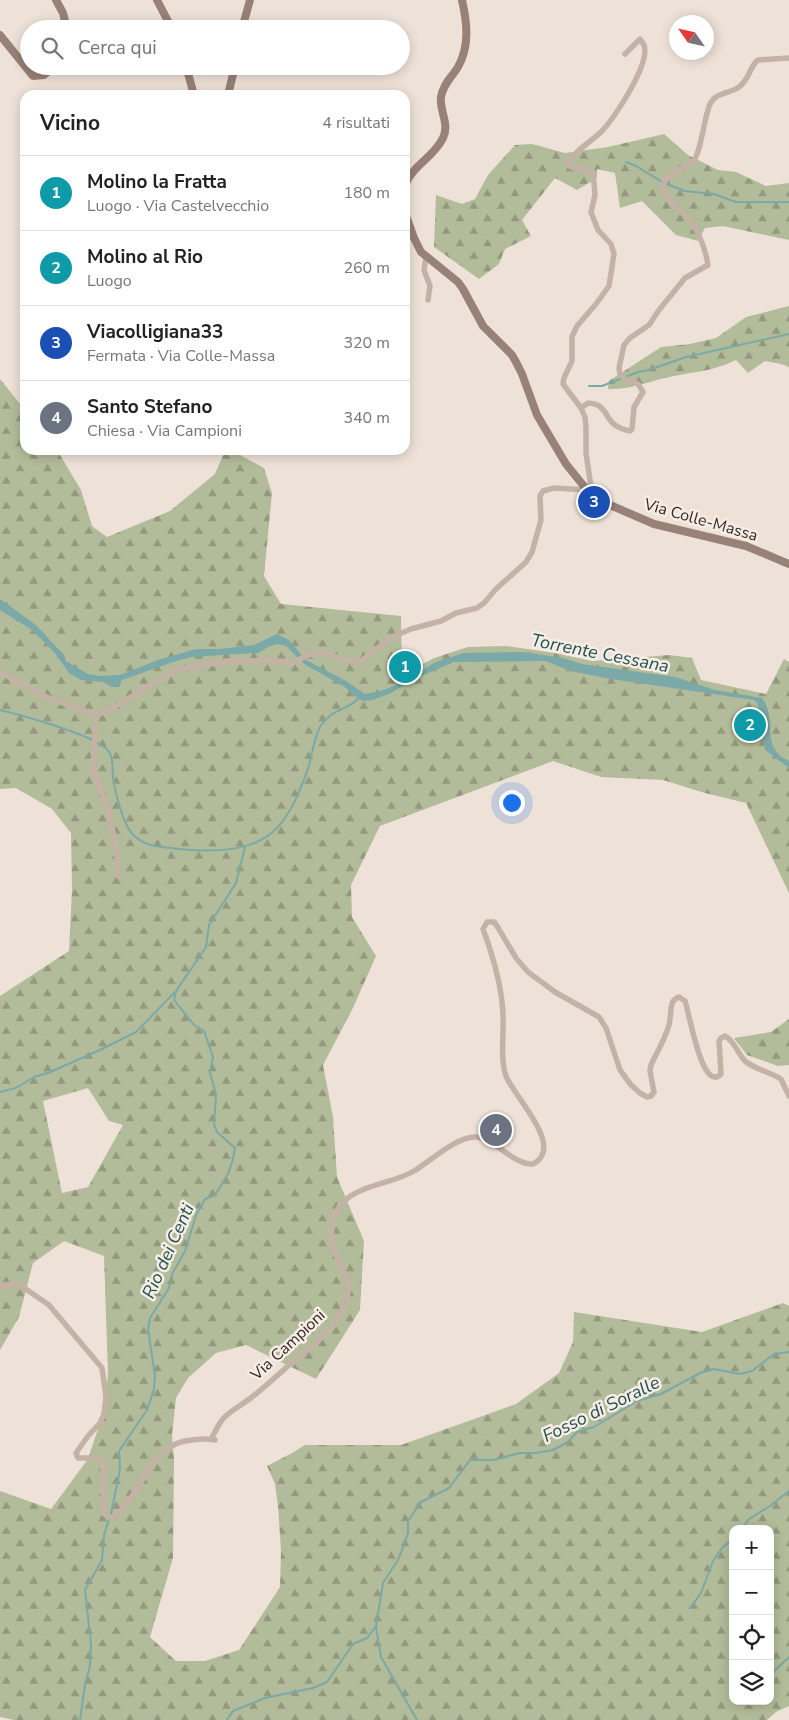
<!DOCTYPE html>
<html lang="it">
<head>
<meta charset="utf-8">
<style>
  body { margin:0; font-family:"Nunito Sans",sans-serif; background:#f6f6f6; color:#222 }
  .controls { position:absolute; right:15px; bottom:15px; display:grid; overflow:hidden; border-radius:10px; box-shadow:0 2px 12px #0003 }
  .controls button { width:45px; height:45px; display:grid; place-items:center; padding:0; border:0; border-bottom:1px solid #e0e0e0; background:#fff; color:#222; font:25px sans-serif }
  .compass { position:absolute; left:669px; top:15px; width:45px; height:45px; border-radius:50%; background:#fff; box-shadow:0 2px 12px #0003; rotate:304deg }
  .you { position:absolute; left:511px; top:802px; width:18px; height:18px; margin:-12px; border:4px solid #fff; border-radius:50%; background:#1a73e8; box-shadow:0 0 0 8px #1a73e833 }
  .badge { display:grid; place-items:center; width:32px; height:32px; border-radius:50%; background:#db2777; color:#fff; font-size:16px; font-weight:700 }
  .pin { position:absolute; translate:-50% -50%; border:2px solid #fff; box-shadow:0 1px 5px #0006 }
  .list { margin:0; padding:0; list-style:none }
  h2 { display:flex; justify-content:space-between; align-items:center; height:65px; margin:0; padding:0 20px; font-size:21px }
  h2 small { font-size:16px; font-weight:400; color:#767676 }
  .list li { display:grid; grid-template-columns:32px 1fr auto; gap:15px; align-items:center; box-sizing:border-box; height:75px; padding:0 20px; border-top:1px solid #e0e0e0 }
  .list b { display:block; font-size:19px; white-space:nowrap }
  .list p { margin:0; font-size:16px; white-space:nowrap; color:#767676 }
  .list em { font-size:16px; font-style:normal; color:#767676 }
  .icon { flex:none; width:28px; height:28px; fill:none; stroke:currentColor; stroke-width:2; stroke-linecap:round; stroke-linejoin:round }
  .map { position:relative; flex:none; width:789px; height:1720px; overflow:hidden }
  .search { position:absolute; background:#fff; box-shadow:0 2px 12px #0003; left:20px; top:20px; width:390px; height:55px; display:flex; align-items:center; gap:12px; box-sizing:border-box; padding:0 18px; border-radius:28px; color:#767676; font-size:19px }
  .panel { position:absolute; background:#fff; box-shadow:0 2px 12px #0003; left:20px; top:90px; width:390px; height:365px; border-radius:15px }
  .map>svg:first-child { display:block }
</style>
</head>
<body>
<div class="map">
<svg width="789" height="1720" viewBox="0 0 789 1720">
  <defs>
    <pattern id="forest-firs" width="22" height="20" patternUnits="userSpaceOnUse" patternTransform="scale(1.25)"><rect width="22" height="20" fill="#b3bc9a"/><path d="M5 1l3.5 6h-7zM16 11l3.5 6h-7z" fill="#92997d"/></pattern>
  </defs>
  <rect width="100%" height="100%" fill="#eee2d8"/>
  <path fill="url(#forest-firs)" fill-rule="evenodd" d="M664,134L688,155L718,170L736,172L766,186L789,183V240L723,226L705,228L698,241L676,235L642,201L620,208L615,173L597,169V178L577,190L555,178L522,220L531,236L505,249L499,264L479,279L434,247L436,195L462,204L475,199L488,175L515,145L532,144L565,153L608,147Z
    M789,306V367L781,364L765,361L748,373L736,360C712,372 690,372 665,378C645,383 628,390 608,389L609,381L661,347L690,344L716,338L746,317Z
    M0,379L25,410V450H57L81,490L92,526L107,537L170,511L215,474L224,453L240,455L264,468L272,493L264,576L281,604L401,616L402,675L434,658L468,647L506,646L555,653L592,661L669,655L692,658L701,680L766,694L784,659L789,662V893L746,803L705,793L663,780L601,777L553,761L380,826L351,885L352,917L376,956L353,1008L323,1065L333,1117L337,1177L364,1241L360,1310L316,1379L246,1345L216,1353L188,1378L176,1398L172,1435L174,1459L173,1558L150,1637L176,1661H205L239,1650L280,1587L281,1551L278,1506L275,1484L267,1466L292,1453L305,1445H401L516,1404L559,1373L573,1342L574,1312L702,1332L783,1303L789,1306V1706L776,1712L767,1720H14L0,1717V1491L51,1509L88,1459L103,1414L108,1374L104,1256L64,1241L33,1263L19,1317L0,1350V996L69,951L72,890L71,833L52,809L16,788L0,789ZM88,1088L109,1121L123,1125L88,1187L62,1193L43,1101ZM733,1529H770V1701H733Z
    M789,1019V1065L778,1066L747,1055L734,1038L771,1032Z"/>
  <path fill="#7aa9a7" d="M0,599L36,625L61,652L66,661L88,674L100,676L120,675L158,660L196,649H219L254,645L277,634L289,640L306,660L346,681L365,694L381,691L396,685L436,662L463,653L523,652L563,658L582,664L675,677L715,690L762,698C778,718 759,748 789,761V768L765,750L758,704L754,700L611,679L570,671L546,661L454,662L419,677L389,694L372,700L363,701L355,696L345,687L304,664L286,646L277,644L270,646L258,653L192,657L173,662L122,680L119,687H112L103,682L81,680L69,673L54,652L32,630L0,610Z"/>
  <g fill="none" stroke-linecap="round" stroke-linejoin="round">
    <path stroke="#7aa9a7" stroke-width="2" d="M626,162L636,166L664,183L685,191L714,194L736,202H789
      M589,386H602L638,372L649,370L686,357L789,334
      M0,710C32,718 63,727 93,740
      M97,743C101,745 106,747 109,752C114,760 112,768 113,777C115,792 122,819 130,831C141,847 162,847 179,849C210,852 252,853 276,829C292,812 300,790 308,769C312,756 314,736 321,725C333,708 349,710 360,697
      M0,1092L16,1088L34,1077L48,1073L102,1049L136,1032L175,992
      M111,1514L120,1469L119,1451L147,1410L154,1389L155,1376L148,1329L150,1318L169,1288L172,1274L185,1251L196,1215L205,1199L215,1195L228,1174L233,1159L235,1148L217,1132L214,1124L216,1094L210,1073L213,1057L204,1031L194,1025L174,1000L176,991L206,947L209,925L236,883L245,847
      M742,1529L749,1519L770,1506L789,1491
      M690,1608L701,1593L713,1561L722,1548L733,1539
      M376,1627L381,1657L417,1720
      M770,1675L789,1657
      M80,1720L85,1685L90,1665L91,1644L85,1590L102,1560L104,1535L109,1519
      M227,1720L233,1711L265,1698L313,1688L327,1682L353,1644L367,1638L376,1626L383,1583L398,1560L404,1545L408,1533V1521L421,1502L449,1488L470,1460H493L520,1453H536L553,1450L568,1442L577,1432L594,1427L637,1401L661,1394L700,1373L714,1369L740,1374L752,1371L774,1354L789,1352"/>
    <path stroke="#c5b2a6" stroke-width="5.5" d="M426,257L424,270L430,286L428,300
      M581,408L588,403C607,404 604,417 615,425C619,428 625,430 630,431L632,429L634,407L643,392L638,384L625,379L620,374L619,368L624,345L630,338L649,325L659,310L685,278L708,265C705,248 700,231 687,217C680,209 667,202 664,192C659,173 683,171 693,161C701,154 704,117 710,104C716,92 729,94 739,87C750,79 749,67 758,60L789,58
      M592,494L586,453V427L585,417L581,408L563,384L564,378L572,361V337L577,326L596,304L609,286L614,254L611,244L598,230L591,212L595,195L593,172L571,167L568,164C575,150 591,142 602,131C614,119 651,63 644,45C643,43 641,41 640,39L625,54
      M0,672L46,697L96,715L108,711L172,672L186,668L228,661H256L264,659L292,663L308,655L319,653H325L345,660L361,661L387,641L399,634L411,629L441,621L456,613L477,608L484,603L496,589L526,562L532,552L541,520L540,496L543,491L554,488L587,490
      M96,715L93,770L107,807L117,851L118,876
      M0,1286L17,1283L49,1305L102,1368L106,1397L104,1414L100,1423L88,1436L76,1453L78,1458H96L103,1462V1509L104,1514L112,1518C120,1514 125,1506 130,1499C148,1474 158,1442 192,1440C200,1439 206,1438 215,1440L212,1437C216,1431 218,1425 222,1420C229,1411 242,1405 252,1397C265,1387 277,1376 289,1365C305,1352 324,1338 336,1321C341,1313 347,1302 348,1293C350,1280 341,1269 337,1257C329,1239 329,1215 344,1201C363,1184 392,1184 414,1171C429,1162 457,1136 476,1137C493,1137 513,1165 533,1164C566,1147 514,1097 506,1076C500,1059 504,1033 503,1015C502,986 493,956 483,929L487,922H494L497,926L516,958L528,972L555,992L599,1017L606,1028L620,1070L631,1085L640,1093L647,1097L651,1096L654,1092L650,1071L651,1065C657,1052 665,1039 669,1025C672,1015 668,1000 679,997L685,1001C689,1011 702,1094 721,1074L719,1041L721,1038L725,1036C735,1041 737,1053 745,1061C756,1070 770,1072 781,1079L789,1096"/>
    <path stroke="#988177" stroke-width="8" d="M56,0L63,13L67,29
      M157,0L172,29
      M242,29L250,0
      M0,35L33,76L44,75L54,66
      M186,66L194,95
      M228,95L235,66
      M405,185C413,165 434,157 443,138C450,124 439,110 441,97C443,84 452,77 458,67C470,46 467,22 462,0
      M405,213L414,238L421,252L458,282L463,289L483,326L512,355L516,362L522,374L537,415L566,464L587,490L603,502L654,524L746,546L789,564"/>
  </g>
  <g text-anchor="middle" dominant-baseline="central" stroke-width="5" stroke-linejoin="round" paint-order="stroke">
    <g font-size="16" fill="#322926" stroke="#f7ede4">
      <text transform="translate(701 520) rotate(16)">Via Colle-Massa</text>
      <text transform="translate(288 1345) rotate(-43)">Via Campioni</text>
    </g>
    <g font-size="18" font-style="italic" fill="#1f504f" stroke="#f7ede4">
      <text transform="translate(600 653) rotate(11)">Torrente Cessana</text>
      <text transform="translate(168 1251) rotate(-66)">Rio dei Centi</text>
      <text transform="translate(601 1409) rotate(-26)">Fosso di Soralle</text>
    </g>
  </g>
</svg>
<div class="controls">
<button>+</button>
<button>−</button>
<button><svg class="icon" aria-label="locate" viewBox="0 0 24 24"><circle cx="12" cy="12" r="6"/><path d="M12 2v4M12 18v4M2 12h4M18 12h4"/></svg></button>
<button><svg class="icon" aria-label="layers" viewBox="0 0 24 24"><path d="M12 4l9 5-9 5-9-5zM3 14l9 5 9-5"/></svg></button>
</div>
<svg class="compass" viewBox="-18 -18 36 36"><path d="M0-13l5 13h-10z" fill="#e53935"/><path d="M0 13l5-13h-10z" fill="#767676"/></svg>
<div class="you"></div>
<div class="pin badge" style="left:405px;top:667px;background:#0f9aa8">1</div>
<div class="pin badge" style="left:750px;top:725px;background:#0f9aa8">2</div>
<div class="pin badge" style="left:594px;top:502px;background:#1a4fb4">3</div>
<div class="pin badge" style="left:496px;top:1130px;background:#6b7280">4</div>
<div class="search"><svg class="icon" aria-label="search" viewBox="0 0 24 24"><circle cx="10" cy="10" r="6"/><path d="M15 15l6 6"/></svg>Cerca qui</div>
<section class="panel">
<h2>Vicino<small>4 risultati</small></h2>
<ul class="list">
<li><span class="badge" style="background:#0f9aa8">1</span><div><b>Molino la Fratta</b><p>Luogo · Via Castelvecchio</p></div><em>180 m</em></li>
<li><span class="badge" style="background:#0f9aa8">2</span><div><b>Molino al Rio</b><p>Luogo</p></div><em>260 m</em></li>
<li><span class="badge" style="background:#1a4fb4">3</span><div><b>Viacolligiana33</b><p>Fermata · Via Colle-Massa</p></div><em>320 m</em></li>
<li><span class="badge" style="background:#6b7280">4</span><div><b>Santo Stefano</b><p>Chiesa · Via Campioni</p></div><em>340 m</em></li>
</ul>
</section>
</div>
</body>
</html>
